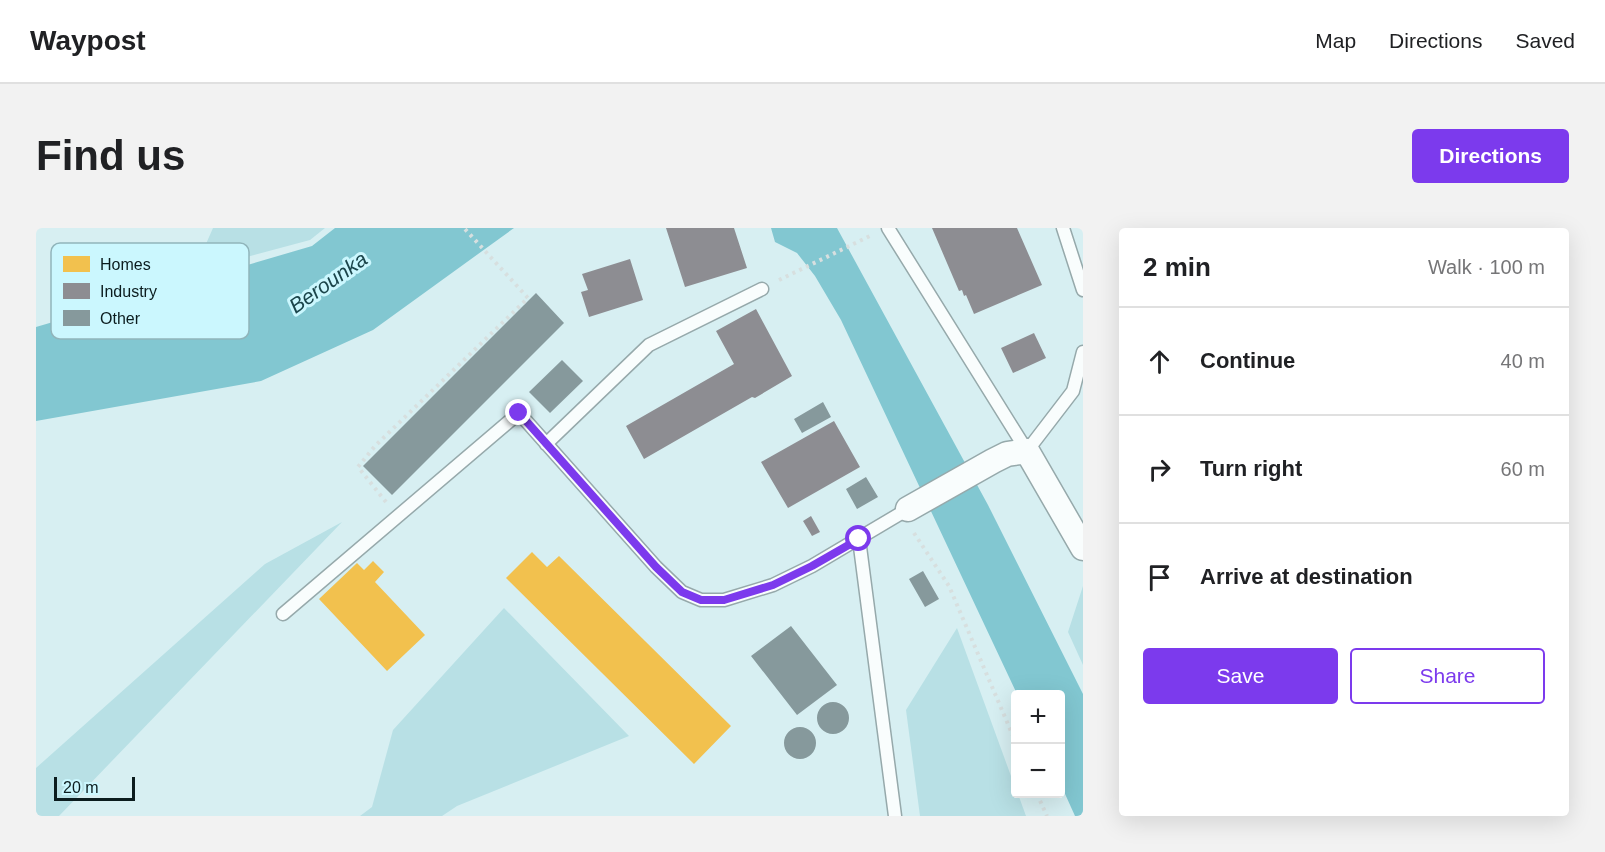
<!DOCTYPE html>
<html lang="en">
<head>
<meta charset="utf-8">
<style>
  body { margin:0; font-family:Helvetica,sans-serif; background:#f2f2f2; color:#202124 }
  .controls { position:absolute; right:18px; bottom:18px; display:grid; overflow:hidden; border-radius:6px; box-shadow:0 6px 24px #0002 }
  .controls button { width:54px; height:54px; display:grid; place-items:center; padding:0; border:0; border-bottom:2px solid #e0e0e0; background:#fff; color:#202124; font:30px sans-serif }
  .scale { position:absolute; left:18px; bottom:15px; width:81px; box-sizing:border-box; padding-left:6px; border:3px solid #0b1c1e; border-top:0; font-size:16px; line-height:21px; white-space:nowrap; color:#0b1c1e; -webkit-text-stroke:4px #cbf7fe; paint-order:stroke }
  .stop { position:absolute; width:18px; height:18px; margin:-14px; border:4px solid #7c3aed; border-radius:50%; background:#fff }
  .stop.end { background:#7c3aed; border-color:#fff; box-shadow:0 2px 6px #0008 }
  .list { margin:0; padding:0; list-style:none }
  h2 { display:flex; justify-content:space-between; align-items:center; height:78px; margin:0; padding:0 24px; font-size:26px }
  h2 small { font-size:20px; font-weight:400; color:#757577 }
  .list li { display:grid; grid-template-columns:39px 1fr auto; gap:18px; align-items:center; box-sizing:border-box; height:108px; padding:0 24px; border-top:2px solid #e0e0e0 }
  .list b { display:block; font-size:22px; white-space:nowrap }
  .list em { font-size:20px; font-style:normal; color:#757577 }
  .actions { display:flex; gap:12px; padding:18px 24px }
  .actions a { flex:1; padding:14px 0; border:2px solid #7c3aed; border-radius:6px; text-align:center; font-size:21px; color:#7c3aed }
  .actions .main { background:#7c3aed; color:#fff }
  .icon { flex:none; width:33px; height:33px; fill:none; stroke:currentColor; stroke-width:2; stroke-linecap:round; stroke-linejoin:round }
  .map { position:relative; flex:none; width:1047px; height:588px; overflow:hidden; border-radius:6px }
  header { display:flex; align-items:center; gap:36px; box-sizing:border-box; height:84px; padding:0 30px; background:#fff; border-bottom:2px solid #e0e0e0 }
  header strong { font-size:28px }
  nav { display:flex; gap:33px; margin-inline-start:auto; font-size:21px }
  .intro { display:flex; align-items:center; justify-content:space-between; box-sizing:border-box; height:144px; padding:0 36px }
  h1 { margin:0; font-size:42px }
  .button { padding:15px 27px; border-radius:6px; background:#7c3aed; color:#fff; font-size:21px; font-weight:700 }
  main { display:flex; gap:36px; padding:0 36px }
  aside { flex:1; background:#fff; border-radius:6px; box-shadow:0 6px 24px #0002 }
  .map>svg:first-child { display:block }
</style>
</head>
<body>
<header>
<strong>Waypost</strong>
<nav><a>Map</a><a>Directions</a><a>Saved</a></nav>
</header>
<div class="intro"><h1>Find us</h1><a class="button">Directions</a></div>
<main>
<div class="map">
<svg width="1047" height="588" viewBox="0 0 1047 588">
  <rect width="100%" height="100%" fill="#d7eff2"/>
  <path fill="#b8e0e5" d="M177,0H289L274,12L158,43Z
    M306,294L23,588H0V540L229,336Z
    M1047,358V437L1032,404Z
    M468,380L593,508L421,578L406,588H324L336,579L357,502Z
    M921,400L979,559L980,566H982L990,588H884L870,482Z"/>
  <path fill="#82c7d1" d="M299,0H478L337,102L225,153L0,193V99L276,18Z
    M735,0H801L952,277L1047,466V588H1039L1025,557L1024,466H981L805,92L779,48L761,25L739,14Z"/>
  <path fill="#f2c14e" d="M496,324L511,339L523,328L695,498L658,536L470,350Z
    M337,333L348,344L339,354L389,407L351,443L283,371L321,335L328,342Z"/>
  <path fill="#8d8d92" d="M630,0H698L711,40L649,59Z
    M896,0H981L1006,57L938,86L930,67L928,68L926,62L923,63Z
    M594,31L607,72L553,89L545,64L552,62L546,46Z
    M720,81L756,148L719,170L716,169L608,231L590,198L698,136L680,103Z
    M998,105L1010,130L977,145L965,120Z
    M798,193L824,239L752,280L725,234Z
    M775,288L784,304L776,308L767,293Z"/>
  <path fill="#86999c" d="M500,65L528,95L356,267L327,238Z
    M526,132L547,153L514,185L493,164Z
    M787,174L795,189L766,205L758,191Z
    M830,249L842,269L821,281L810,261Z
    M887,343L903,371L889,379L873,351Z
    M755,398L801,457L761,487L715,428Z
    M781 490a16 16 0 1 1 32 0a16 16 0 1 1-32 0Z
    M748 515a16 16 0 1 1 32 0a16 16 0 1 1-32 0Z"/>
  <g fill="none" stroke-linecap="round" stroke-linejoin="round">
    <g stroke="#96a9ab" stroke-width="15">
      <path id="service" d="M852,0L991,223L1037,163L1047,124
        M1027,0L1047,62
        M510,216L613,117L726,61
        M823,311L859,588
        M247,386L483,185L620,339L646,364L665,372H688L737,357L776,338L872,281"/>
    </g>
    <g stroke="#96a9ab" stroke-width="27">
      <path id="minor" d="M872,281L957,233L971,226L991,223L1047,320"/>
    </g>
    <path stroke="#d7dfdf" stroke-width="4" stroke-dasharray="3 4.5" stroke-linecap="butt" d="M743,52L836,7
      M350,274L322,239L339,218L492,70L428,0
      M878,305L913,358L980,515
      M1001,566L1011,588"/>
    <use href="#service" stroke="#f9fdfd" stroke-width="12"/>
    <use href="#minor" stroke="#f9fdfd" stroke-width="24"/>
  </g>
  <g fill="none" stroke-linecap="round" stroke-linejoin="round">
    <path stroke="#7c3aed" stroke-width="8" d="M483,185L620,339L646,364L665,372H688L737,357L776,338L823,311"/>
  </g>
  <g text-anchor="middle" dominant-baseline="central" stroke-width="6" stroke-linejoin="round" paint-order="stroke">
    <g font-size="21" font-style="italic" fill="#1b454b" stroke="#cbf7fe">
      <text transform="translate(292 54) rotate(-35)">Berounka</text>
    </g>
  </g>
  <rect x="15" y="15" width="198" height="96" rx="9" fill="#cbf7fe" stroke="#91b5bb" stroke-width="1.5"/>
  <rect x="27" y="28" width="27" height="16" fill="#f2c14e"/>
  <rect x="27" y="55" width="27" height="16" fill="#8d8d92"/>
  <rect x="27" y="82" width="27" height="16" fill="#86999c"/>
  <g font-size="16" fill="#0b1c1e">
    <text x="64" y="42">Homes</text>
    <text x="64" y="69">Industry</text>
    <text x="64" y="96">Other</text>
  </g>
</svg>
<div class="controls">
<button>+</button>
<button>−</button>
</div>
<div class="scale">20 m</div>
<div class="stop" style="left:823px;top:311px"></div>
<div class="stop end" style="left:483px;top:185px"></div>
</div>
<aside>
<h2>2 min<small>Walk · 100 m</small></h2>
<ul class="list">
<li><svg class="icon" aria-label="ahead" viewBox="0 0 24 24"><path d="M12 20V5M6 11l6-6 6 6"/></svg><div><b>Continue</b></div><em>40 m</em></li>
<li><svg class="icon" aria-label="right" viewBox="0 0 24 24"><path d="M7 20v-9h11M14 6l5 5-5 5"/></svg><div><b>Turn right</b></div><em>60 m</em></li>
<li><svg class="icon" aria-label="arrive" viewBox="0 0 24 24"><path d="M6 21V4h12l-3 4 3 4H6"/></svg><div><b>Arrive at destination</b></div></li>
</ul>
<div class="actions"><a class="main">Save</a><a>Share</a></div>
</aside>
</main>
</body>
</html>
